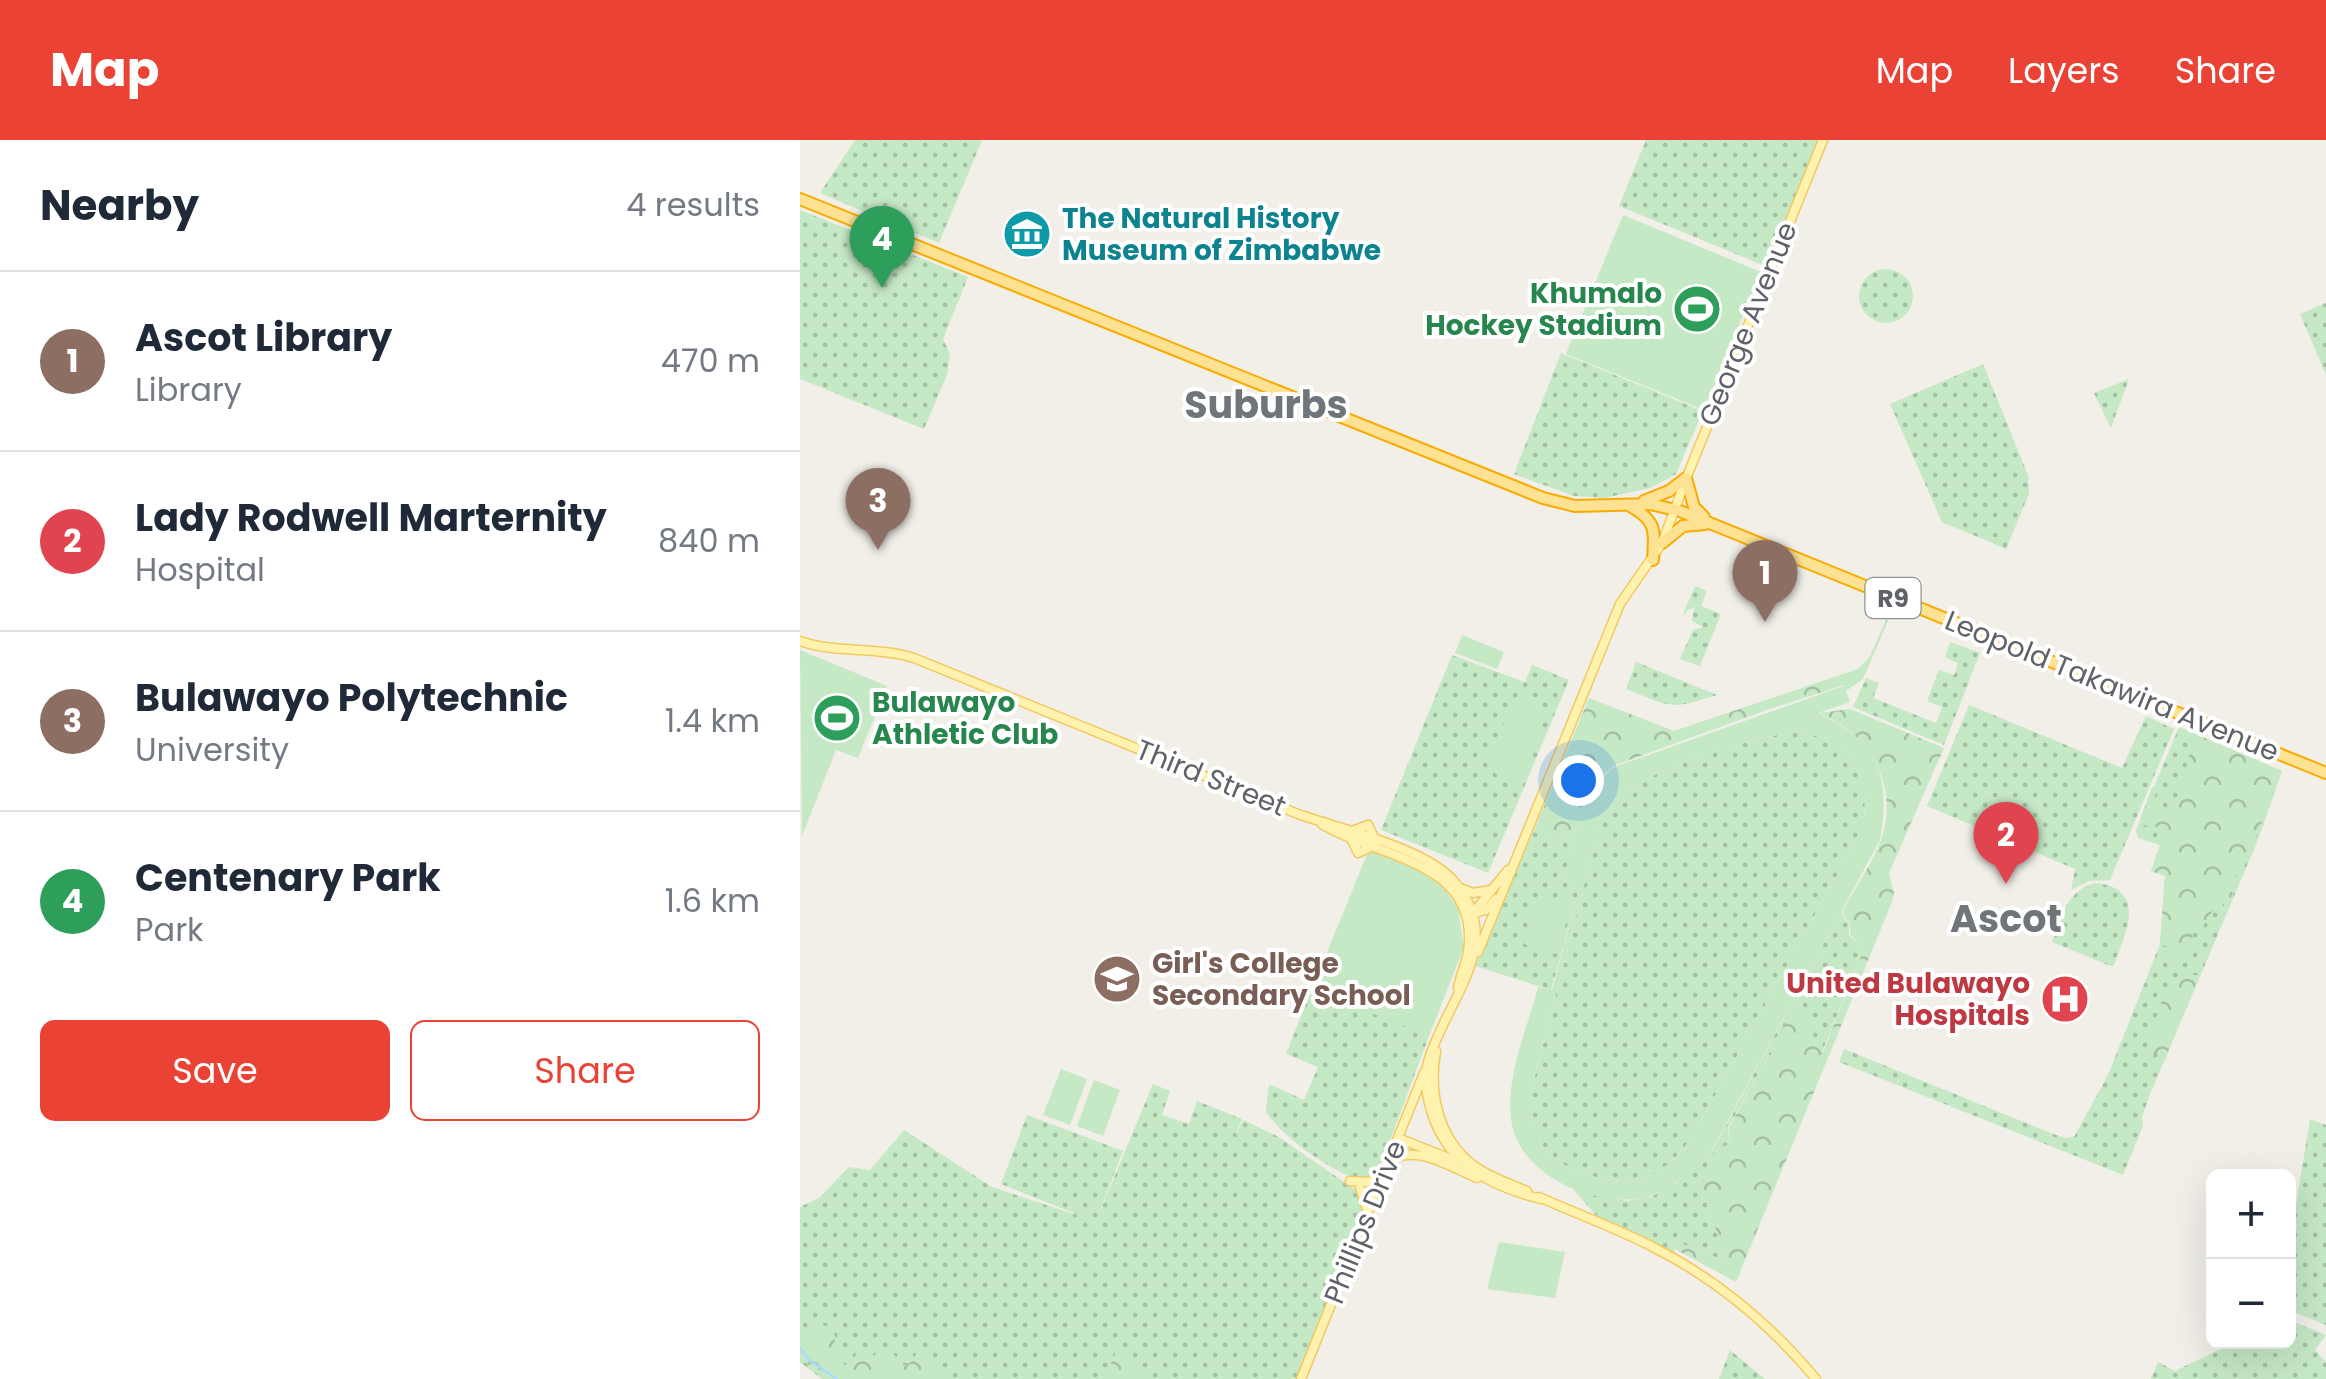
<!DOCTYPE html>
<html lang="en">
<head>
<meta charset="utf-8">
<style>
  body { margin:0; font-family:Poppins,sans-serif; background:#f2f2f3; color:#1f2937 }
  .controls { position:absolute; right:30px; bottom:30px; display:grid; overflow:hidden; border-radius:15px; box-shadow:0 10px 40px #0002 }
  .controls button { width:90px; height:90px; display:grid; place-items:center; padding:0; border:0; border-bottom:2px solid #e0e1e3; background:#fff; color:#1f2937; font:50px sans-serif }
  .you { position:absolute; left:778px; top:640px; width:35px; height:35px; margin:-25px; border:8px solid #fff; border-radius:50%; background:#1a73e8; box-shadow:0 0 0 15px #1a73e833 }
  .badge { display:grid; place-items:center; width:65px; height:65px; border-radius:50%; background:#ea4335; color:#fff; font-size:32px; font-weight:700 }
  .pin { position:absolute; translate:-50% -82px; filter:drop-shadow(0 2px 5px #0008) }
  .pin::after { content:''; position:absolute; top:52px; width:35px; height:30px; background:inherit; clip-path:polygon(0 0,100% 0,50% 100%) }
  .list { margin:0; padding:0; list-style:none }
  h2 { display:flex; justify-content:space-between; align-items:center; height:130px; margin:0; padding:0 40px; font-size:42px }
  h2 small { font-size:32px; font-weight:400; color:#747a83 }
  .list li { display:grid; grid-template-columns:65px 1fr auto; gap:30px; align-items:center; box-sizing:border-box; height:180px; padding:0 40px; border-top:2px solid #e0e1e3 }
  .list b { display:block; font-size:38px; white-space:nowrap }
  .list p { margin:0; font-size:32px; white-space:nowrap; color:#747a83 }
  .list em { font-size:32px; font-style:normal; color:#747a83 }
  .actions { display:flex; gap:20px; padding:30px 40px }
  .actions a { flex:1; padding:22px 0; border:2px solid #ea4335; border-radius:15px; text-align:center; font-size:35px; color:#ea4335 }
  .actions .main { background:#ea4335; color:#fff }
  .map { position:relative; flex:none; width:1526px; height:1239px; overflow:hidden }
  header { display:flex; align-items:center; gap:60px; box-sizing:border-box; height:140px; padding:0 50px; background:#ea4335; color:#fff }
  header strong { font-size:48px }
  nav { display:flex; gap:55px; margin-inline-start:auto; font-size:35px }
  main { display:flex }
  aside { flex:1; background:#fff }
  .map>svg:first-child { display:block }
</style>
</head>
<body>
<header>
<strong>Map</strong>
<nav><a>Map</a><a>Layers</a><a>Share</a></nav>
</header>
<main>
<aside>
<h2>Nearby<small>4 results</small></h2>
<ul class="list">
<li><span class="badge" style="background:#8d6e63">1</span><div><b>Ascot Library</b><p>Library</p></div><em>470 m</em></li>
<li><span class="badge" style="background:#e0444e">2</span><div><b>Lady Rodwell Marternity</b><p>Hospital</p></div><em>840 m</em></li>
<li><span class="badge" style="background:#8d6e63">3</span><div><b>Bulawayo Polytechnic</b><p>University</p></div><em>1.4 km</em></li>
<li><span class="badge" style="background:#2e9e5b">4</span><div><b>Centenary Park</b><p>Park</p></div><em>1.6 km</em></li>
</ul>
<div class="actions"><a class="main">Save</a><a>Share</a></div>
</aside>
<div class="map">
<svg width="1526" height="1239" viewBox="0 0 1526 1239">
  <defs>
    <pattern id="green-dots" width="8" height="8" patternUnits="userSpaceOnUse" patternTransform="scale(2.5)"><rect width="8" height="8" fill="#c5e8c5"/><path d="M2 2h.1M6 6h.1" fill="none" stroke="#a3c0a4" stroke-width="1.8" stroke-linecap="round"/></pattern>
    <pattern id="forest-crowns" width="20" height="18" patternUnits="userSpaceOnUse" patternTransform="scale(2.5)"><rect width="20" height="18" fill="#c5e8c5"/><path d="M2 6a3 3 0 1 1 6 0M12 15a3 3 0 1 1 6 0" fill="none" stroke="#a3c0a4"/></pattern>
  </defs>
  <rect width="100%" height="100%" fill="#f1efe8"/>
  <path fill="url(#green-dots)" d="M55,0H182L139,103L20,53Z
    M846,0H1019L970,128L819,66Z
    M0,70L168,137L143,199L150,214L147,235L124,289L0,239Z
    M1059 156a27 27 0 1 1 54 0a27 27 0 1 1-54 0Z
    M1526,163V235L1500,174Z
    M761,213L903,271L876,334L850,348L804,358L774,356L714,334Z
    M1183,224L1228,335L1229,354L1206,409L1142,382L1090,264Z
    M1329,239L1311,288L1294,253Z
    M895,446L907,451L901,466L921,474L900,526L880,519L893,490L903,487L892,481L894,468L888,470L882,477Z
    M1150,502L1180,513L1144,605L1053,567L1066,538L1079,543L1073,558L1136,583L1142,567L1127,561L1139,530L1154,535L1158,523L1145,517Z
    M652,515L725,542L732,525L769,540L688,733L581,690Z
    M836,522L917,555C869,570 875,568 826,549Z
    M1169,565L1322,628L1346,576L1374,589L1310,740L1289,741L1271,750L1275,729L1127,666Z
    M1379,587L1482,631L1458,700L1350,954L1342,977L1343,986L1323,1035L1039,922L1044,909L1248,992L1265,998L1274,997L1308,935L1360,804L1365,736L1351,731L1360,705L1338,698L1336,690Z
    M993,593C1053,595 1071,633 1063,688L891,999C880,1013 866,1029 850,1036C820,1048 768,1035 747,1011C733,995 730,970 731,951L803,672C838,631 939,598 993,593Z
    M735,688L754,697L774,696L763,741L779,749L751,850L675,826Z
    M1296,743C1349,749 1325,795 1313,827L1252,802C1262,777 1266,750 1296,743Z
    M1042,770L1043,778L1049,783V795L1060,804L1062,814L1022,912L996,865L928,988L930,1004L917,1009L899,1040L927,1122L875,1101L874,1115L801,1081L773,1049L827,1061L853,1056L876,1043L914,1008Z
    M661,810L578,1033L566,1041C536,1036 483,998 466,972L469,944L504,960L518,927L486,914L525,815L554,827Z
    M353,944L370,951L362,975L389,984L397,961L442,979L433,1001L443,980L479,997L557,1051L564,1070L496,1239H22L0,1222V1067L19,1058L49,1027L70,1030L104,990L192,1047L286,1078L201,1044L227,975L323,1011L296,1081Z
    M1510,979L1526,985V1185L1489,1170V1088L1495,1071Z
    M1489,1180L1526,1195L1515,1210L1526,1222V1239H1351L1358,1222L1375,1231L1435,1202H1488Z
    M930,1210L965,1239H919Z"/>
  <path fill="url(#forest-crowns)" d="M1086,480L1088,481L1063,539L1046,551L1044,545L964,571L813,626C790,646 783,666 774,696L754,697L735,688L789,558L874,591L1058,529L1069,518Z
    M1050,569L1144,608L1089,733L1094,753L1092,762L936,1142L875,1109V1101L927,1122L899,1040L917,1009L930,1004L929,988L996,864L1023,912L1062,814L1060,804L1050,794V783L1044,777L1043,770C1055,748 1072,724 1081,700C1100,645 1070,594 1019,573Z
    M1379,587L1482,631L1442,733L1430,740L1428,749L1433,753L1423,777L1424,764H1417L1399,793L1393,792L1390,818L1384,823C1372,823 1370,818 1368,807L1360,804L1365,736L1351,731L1366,691L1350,684L1343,686L1340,680L1352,647L1358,650L1351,664L1353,670L1370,672L1376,667L1391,607L1389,601L1376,594Z
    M1385,832L1399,836L1364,922L1359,918L1360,911L1348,919L1343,915C1358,889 1356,847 1385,832Z
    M21,1185L31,1187L35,1196V1207L48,1216L42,1222L29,1215L20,1217L36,1225L52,1224L56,1214L66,1211L74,1216L80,1208L91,1210L102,1226L111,1222L120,1208L135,1220L137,1232L145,1239H25L0,1218V1194Z
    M319,1204L348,1239H305Z"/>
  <path fill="#c5e8c5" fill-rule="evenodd" d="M823,75L961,132L904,270L766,214Z
    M662,495L704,512L697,529L655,513Z
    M0,510L87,546L58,618L36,610L2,696Z
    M1044,546L1050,562L1018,573C1079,602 1091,635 1080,700L913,1008C896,1025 876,1047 853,1055C805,1072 726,1040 713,989C702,944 727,890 738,847L752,850L779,749L763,741C775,697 778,657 814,627ZM993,593C1053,595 1071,633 1063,688L891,999C880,1013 866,1029 850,1036C820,1048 768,1035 747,1011C733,995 730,970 731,951L803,672C838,631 939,598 993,593Z
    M724,561C755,566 741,592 733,612C730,619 728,629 723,634C716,641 708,639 700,638L690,628L691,614L711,567Z
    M572,709L627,733L644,748L658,769L664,807L629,896L512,849L568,712Z
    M740,754L772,765L756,814L724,804Z
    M261,929L287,939L270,985L243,975Z
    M294,940L320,950L303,996L277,986Z
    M699,1102L765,1112L755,1158L687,1149Z"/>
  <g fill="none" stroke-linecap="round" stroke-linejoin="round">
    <path stroke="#aadaff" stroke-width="2.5" d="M0,1208L9,1220L37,1239"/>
    <g stroke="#f2c960" stroke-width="11">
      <path id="major" d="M0,501C37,514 76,506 114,518L498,674C540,689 622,707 652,739C710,802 646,859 628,922C623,938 627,958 632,974C649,1025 692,1047 741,1059
        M522,684C574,717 673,719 669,802C669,818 661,832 658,848
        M552,691L568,685L576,701
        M550,696L558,713L573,706
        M660,748L673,753L690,750
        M673,773L708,730
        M673,773L686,770L696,759
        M678,812L820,464L862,403L888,334L1023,0
        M636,911C628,956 640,1006 682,1031C696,1039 712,1045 727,1051
        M598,998L659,1022
        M588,1022C613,1002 652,1028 677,1038
        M550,1041L569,1042L580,1036
        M560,1048L567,1069
        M739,1057C777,1074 816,1088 853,1107C916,1139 971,1185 1016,1239
        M501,1239L624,933"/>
    </g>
    <g stroke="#f9ab00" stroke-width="14">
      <path id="highway" d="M0,59L743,358L775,366L850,364L880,371L1526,633
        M844,361L869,351L886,338L894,367L904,377
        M830,366C857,381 855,391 853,420
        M862,403L883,386L905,384"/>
    </g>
    <use href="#major" stroke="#fff2af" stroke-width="8"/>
    <use href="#highway" stroke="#fde293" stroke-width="10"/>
  </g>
  <defs>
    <g id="museum-disc" transform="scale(2.5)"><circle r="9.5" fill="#0f9aa8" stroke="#fff"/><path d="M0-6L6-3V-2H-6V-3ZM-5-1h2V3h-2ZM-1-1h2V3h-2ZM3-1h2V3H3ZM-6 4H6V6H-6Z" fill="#fff"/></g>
    <g id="stadium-disc" transform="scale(2.5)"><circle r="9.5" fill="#2e9e5b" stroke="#fff"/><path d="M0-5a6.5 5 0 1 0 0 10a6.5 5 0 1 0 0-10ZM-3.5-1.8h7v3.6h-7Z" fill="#fff"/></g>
    <g id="university-disc" transform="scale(2.5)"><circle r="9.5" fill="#8d6e63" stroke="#fff"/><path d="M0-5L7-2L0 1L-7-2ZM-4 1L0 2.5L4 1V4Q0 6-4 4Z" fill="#fff"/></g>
    <g id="hospital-disc" transform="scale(2.5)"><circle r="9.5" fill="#e0444e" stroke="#fff"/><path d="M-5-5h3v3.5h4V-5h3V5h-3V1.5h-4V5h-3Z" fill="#fff"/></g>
  </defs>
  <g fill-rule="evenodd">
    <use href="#museum-disc" x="227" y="94"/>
    <use href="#stadium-disc" x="897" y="169"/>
    <use href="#stadium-disc" x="37" y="578"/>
    <use href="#university-disc" x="317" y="839"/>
    <use href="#hospital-disc" x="1265" y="859"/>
  </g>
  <g text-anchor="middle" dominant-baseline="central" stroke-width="8" stroke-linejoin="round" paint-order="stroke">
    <rect fill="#fff" stroke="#8f9295" stroke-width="2.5" x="1065.5" y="438" width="55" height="40" rx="8"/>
    <g font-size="25" font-weight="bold" fill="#5f6368">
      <text x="1093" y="458">R9</text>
    </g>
    <g font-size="28" font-weight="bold" fill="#0d838f" stroke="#fff" text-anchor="start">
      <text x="262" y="78">The Natural History<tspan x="262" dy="32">Museum of Zimbabwe</tspan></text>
    </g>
    <g font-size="28" font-weight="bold" fill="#27864d" stroke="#fff" text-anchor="end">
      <text x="862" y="153">Khumalo<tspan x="862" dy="32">Hockey Stadium</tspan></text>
      <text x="72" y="562" text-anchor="start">Bulawayo<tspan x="72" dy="32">Athletic Club</tspan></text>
    </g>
    <g font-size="28" fill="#5f6368" stroke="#fff">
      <text transform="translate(948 184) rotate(-68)">George Avenue</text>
      <text transform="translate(1312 546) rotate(22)">Leopold Takawira Avenue</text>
      <text transform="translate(411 638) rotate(22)">Third Street</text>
      <text transform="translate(565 1082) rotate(-68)">Phillips Drive</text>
    </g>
    <g font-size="28" font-weight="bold" fill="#785e54" stroke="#fff" text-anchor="start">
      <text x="352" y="823">Girl's College<tspan x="352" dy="32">Secondary School</tspan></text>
    </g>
    <g font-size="28" font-weight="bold" fill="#be3a42" stroke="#fff" text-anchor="end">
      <text x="1230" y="843">United Bulawayo<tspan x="1230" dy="32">Hospitals</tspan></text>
    </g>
    <g font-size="38" font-weight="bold" fill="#70757a" stroke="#fff">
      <text x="466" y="264">Suburbs</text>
      <text x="1206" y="778">Ascot</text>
    </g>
  </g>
</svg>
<div class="controls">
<button>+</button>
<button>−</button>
</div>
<div class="you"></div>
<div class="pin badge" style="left:965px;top:482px;background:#8d6e63">1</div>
<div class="pin badge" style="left:1206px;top:744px;background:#e0444e">2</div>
<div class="pin badge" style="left:78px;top:410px;background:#8d6e63">3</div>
<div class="pin badge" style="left:82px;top:148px;background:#2e9e5b">4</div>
</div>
</main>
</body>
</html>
